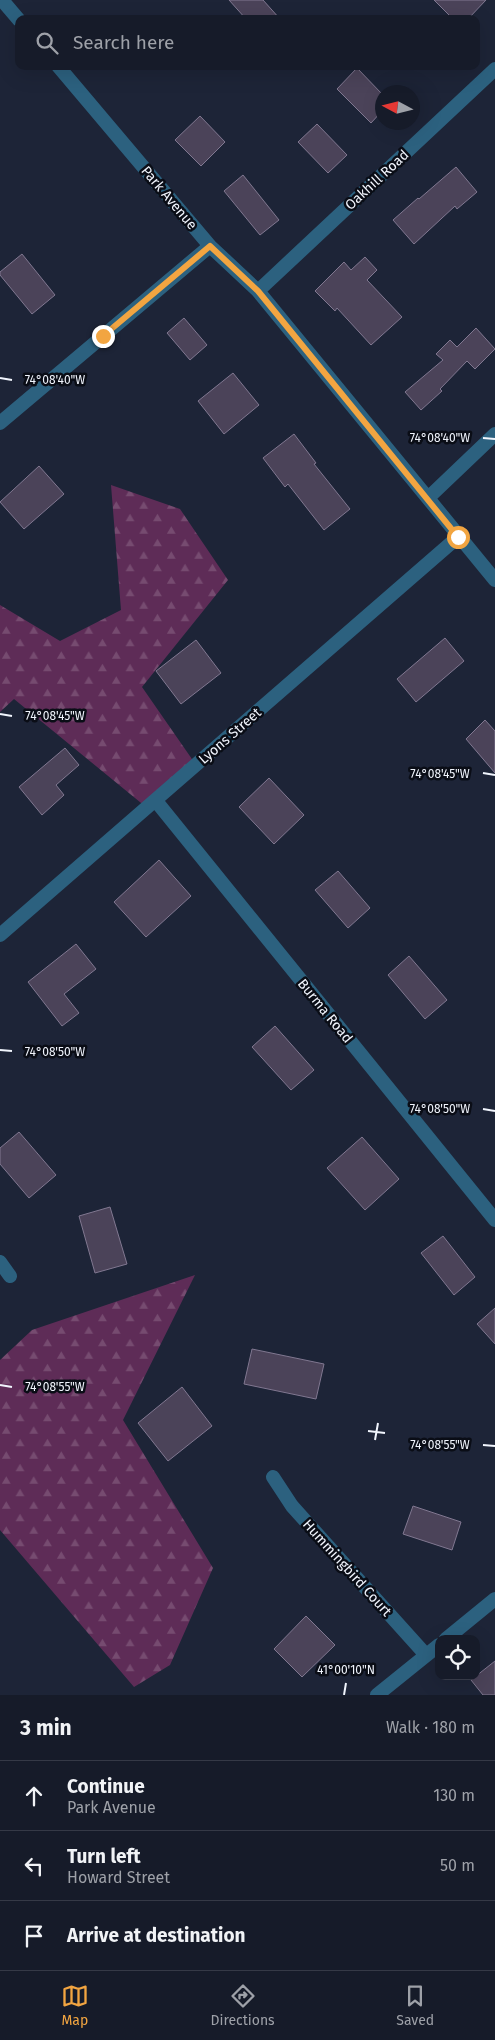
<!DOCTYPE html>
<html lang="en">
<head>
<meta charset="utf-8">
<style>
  body { margin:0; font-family:"Fira Sans",sans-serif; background:#1f2431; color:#f1f3f6 }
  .controls { position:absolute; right:15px; bottom:15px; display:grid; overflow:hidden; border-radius:10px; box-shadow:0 5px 20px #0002 }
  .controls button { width:45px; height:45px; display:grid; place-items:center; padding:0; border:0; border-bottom:1px solid #353946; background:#161b29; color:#f1f3f6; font:25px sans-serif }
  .compass { position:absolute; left:375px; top:85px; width:45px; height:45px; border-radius:50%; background:#161b29; box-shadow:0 5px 20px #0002; rotate:277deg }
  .stop { position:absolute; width:15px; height:15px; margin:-11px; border:4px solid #f2a541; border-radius:50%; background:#fff }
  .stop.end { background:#f2a541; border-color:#fff; box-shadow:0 1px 5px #0008 }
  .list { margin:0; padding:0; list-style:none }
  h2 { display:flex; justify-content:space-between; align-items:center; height:65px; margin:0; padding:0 20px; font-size:21px }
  h2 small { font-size:16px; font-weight:400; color:#9ea1a8 }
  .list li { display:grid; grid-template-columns:32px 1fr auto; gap:15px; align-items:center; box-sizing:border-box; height:70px; padding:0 20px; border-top:1px solid #353946 }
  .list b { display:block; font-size:19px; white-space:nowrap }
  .list p { margin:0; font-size:16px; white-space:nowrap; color:#9ea1a8 }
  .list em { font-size:16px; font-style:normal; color:#9ea1a8 }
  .icon { flex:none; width:28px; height:28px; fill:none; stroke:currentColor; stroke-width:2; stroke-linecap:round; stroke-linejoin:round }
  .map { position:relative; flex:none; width:495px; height:1695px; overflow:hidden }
  .search { position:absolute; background:#161b29; box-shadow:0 5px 20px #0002; left:15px; right:15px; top:15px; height:55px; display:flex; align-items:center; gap:12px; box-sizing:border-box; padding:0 18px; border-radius:10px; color:#9ea1a8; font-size:19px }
  .sheet { height:275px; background:#161b29 }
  nav { display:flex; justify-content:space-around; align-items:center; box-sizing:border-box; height:70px; border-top:1px solid #353946; background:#161b29; font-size:14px; color:#9ea1a8 }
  nav a { display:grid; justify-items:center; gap:2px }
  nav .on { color:#f2a541 }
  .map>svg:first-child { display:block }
</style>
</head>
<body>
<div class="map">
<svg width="495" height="1695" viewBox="0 0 495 1695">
  <defs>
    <pattern id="forest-firs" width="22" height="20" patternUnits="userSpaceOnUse" patternTransform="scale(1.25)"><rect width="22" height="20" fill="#5e2c57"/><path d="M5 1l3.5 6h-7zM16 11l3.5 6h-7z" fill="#764b70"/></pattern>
  </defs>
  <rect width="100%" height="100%" fill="#1d2437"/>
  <path fill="url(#forest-firs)" d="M111,485L180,509L228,580L142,687L194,762L146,807L14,699L0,712V605L60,641L121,610Z
    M195,1275L123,1420L213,1568L170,1665L134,1687L0,1530V1360L32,1330Z"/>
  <path fill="#4b4359" stroke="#817891" d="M229,0H263L280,19H246Z
    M434,0H486L468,19H453Z
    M357,68L382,94V111L371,123L337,89Z
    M200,116L225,142L201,166L175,140Z
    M317,124L347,155L328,173L298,142Z
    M456,167L477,192L457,209L455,206L414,244L393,220L418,198L419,199Z
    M243,175L279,220L260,235L224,191Z
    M22,254L55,295L32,314L0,275V272Z
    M365,257L377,270L367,280L402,317L371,345L337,308L335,311L315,291L344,262L351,270Z
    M184,318L207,345L190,360L167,333Z
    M476,328L495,349L475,369L467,361L440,389L442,391L421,410L405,392L443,360L436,354L450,340L457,347Z
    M233,373L259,405L224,434L198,401Z
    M294,434L316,463L314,464L350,509L324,530L288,484L285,487L263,458Z
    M39,466L64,494L24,529L0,502Z
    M445,638L464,661L416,702L397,679Z
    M196,640L221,673L181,704L156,671Z
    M485,720L495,731V773L466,739Z
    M65,748L79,765L56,785L64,795L42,815L19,787Z
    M269,778L304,815L274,844L239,807Z
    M159,860L191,896L146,937L114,902Z
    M338,871L370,908L348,928L315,890Z
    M76,944L96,969L64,994L79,1013L62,1026L28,982Z
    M409,956L447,1000L425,1019L388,975Z
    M275,1026L314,1070L291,1090L252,1047Z
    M19,1132L56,1175L29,1198L0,1164V1148Z
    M362,1137L399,1179L365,1210L327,1168Z
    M110,1207L127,1264L95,1273L79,1216Z
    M443,1236L475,1277L454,1295L421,1253Z
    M495,1308V1344L477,1324Z
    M252,1349L324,1364L316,1399L244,1384Z
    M182,1387L212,1426L168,1461L138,1423Z
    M413,1506L461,1522L452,1550L403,1534Z
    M306,1616L335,1645L302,1677L274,1649Z
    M495,1661V1695H483L471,1680Z"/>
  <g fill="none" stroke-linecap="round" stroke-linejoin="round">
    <path stroke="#2c617f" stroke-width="14" d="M2,0L19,20
      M58,66L210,246L258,291L495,580
      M258,291L495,69
      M0,423L210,246
      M428,498L495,434
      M156,801L495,1220
      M0,935L458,537
      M0,1262L10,1276
      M273,1477L292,1506L426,1655
      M446,1639L495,1599
      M377,1695L439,1645"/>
  </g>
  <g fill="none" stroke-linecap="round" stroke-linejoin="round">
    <path stroke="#f2a541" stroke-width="6" d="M103,336L210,246L258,291L458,537"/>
  </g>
  <path fill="none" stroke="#f1f5fd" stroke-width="2" d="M0,378L12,380M483,438L495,439M0,714L12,716M483,773L495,775M0,1050L12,1051M483,1109L495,1111M0,1385L12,1387M368,1431L385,1433M375,1440L378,1423M483,1445L495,1446M344,1695L346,1683"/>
  <g text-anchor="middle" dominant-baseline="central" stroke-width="5" stroke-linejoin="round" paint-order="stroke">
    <g font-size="14" fill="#f1f5fd" stroke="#0a0d16">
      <text transform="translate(377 180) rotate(-43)">Oakhill Road</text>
      <text transform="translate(169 198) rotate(50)">Park Avenue</text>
      <text transform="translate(230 736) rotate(-41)">Lyons Street</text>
      <text transform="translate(325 1011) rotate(51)">Burma Road</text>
      <text transform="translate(347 1568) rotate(48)">Hummingbird Court</text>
    </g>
  </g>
  <g font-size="12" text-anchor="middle" fill="#f1f5fd" stroke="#0a0d16" stroke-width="5" stroke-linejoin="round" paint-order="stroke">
    <text x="55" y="384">74°08'40"W</text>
    <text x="440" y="442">74°08'40"W</text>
    <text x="55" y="720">74°08'45"W</text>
    <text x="440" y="778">74°08'45"W</text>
    <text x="55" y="1056">74°08'50"W</text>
    <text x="440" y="1113">74°08'50"W</text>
    <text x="55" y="1391">74°08'55"W</text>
    <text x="440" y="1449">74°08'55"W</text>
    <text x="346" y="1674">41°00'10"N</text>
  </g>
</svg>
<div class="controls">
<button><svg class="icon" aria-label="locate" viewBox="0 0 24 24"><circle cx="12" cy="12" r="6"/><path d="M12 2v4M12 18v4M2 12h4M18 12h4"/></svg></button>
</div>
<svg class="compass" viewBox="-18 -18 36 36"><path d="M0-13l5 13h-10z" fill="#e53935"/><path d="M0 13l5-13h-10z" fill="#9ea1a8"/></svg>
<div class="stop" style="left:458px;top:537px"></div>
<div class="stop end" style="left:103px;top:336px"></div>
<div class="search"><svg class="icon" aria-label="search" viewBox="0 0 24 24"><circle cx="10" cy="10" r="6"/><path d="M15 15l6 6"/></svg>Search here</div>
</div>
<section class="sheet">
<h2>3 min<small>Walk · 180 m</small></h2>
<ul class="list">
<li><svg class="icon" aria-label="ahead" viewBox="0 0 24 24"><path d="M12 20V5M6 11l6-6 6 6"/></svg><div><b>Continue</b><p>Park Avenue</p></div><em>130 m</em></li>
<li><svg class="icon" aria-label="left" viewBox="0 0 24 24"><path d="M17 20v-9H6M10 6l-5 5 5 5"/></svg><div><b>Turn left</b><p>Howard Street</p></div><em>50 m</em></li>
<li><svg class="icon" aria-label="arrive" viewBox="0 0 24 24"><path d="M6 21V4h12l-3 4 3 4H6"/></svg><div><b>Arrive at destination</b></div></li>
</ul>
</section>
<nav>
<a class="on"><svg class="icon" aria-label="map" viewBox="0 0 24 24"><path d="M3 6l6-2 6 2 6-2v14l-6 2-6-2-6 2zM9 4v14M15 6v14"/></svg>Map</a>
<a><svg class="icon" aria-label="directions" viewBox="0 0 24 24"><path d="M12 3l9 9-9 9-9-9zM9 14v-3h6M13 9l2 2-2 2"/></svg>Directions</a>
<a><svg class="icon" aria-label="saved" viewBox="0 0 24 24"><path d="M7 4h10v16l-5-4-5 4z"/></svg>Saved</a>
</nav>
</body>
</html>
